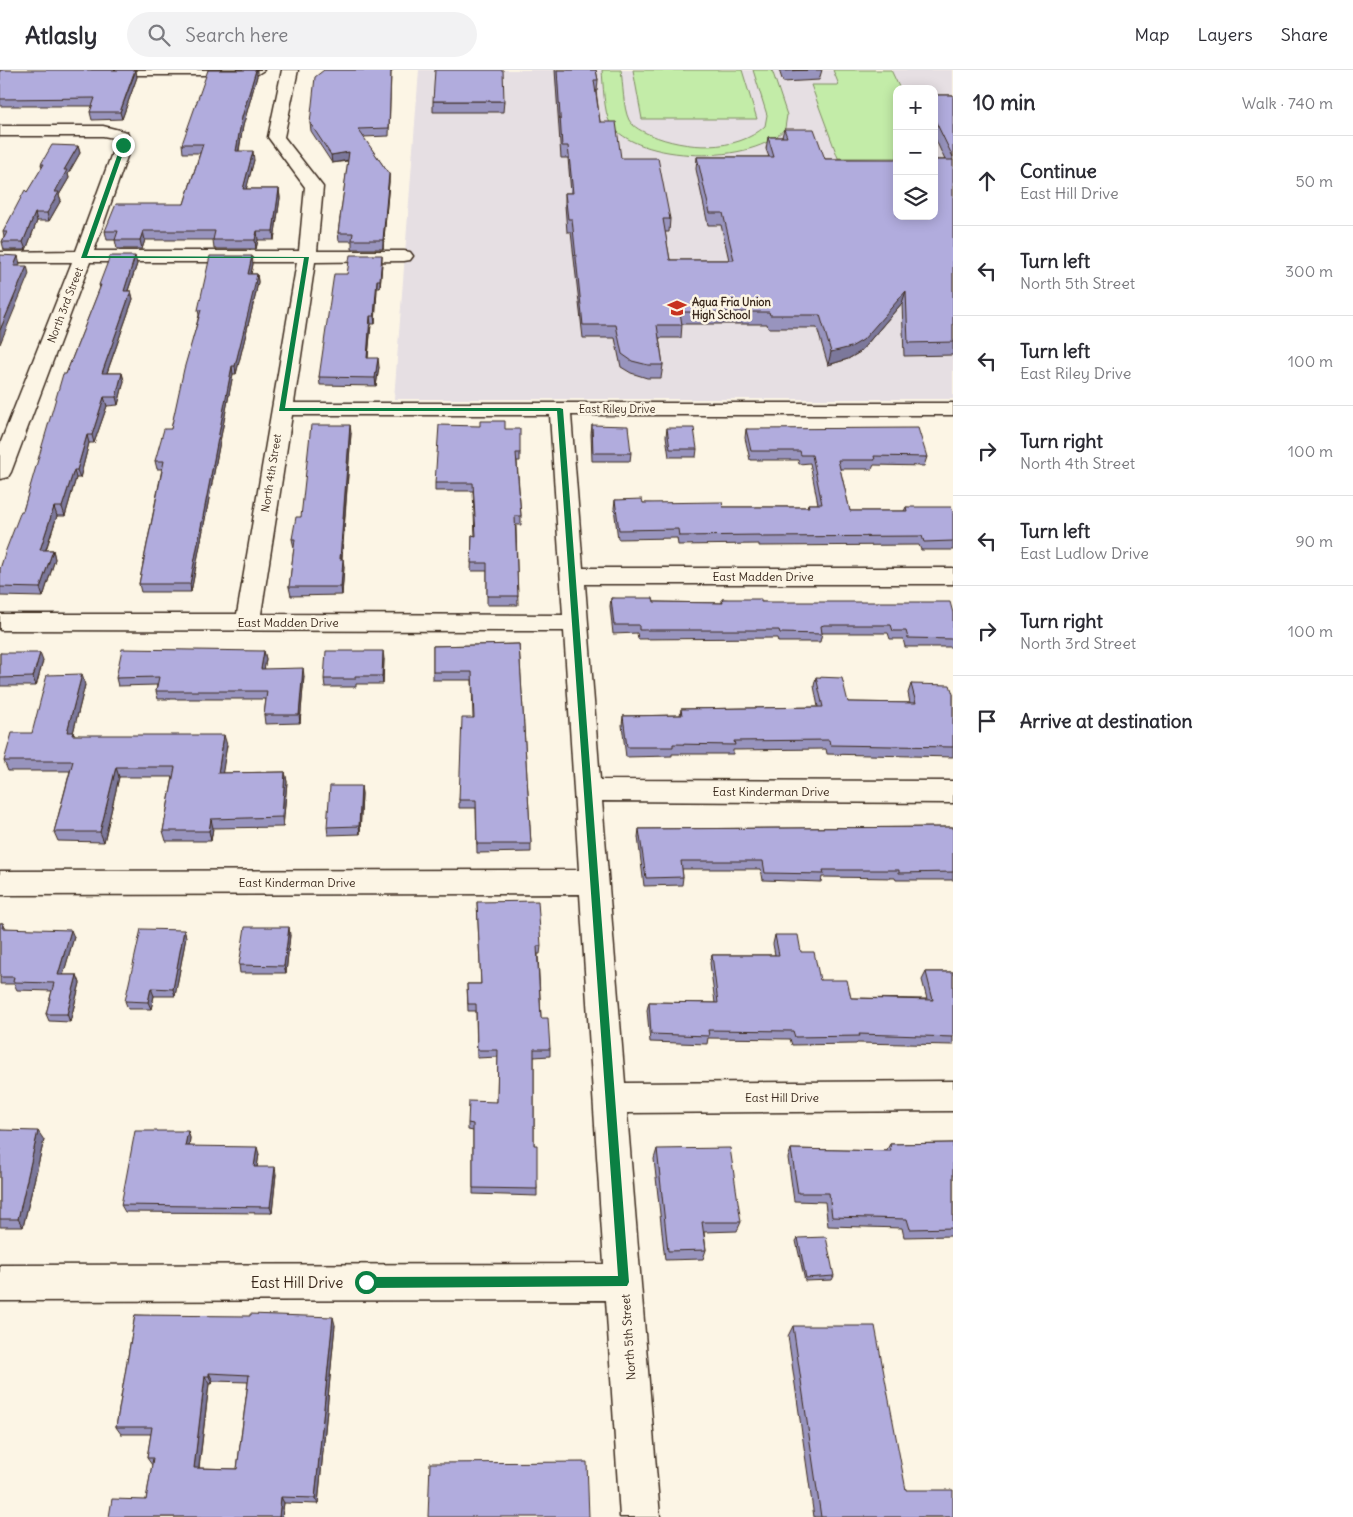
<!DOCTYPE html>
<html lang="en">
<head>
<meta charset="utf-8">
<style>
  body { margin:0; font-family:Delius,sans-serif; background:#f2f2f3; color:#2b2b33 }
  .controls { position:absolute; right:15px; top:15px; display:grid; overflow:hidden; border-radius:10px; box-shadow:0 2px 12px #0003 }
  .controls button { width:45px; height:45px; display:grid; place-items:center; padding:0; border:0; border-bottom:1px solid #e1e1e2; background:#fff; color:#2b2b33; font:25px sans-serif }
  .stop { position:absolute; width:15px; height:15px; margin:-11px; border:4px solid #0b8043; border-radius:50%; background:#fff }
  .stop.end { background:#0b8043; border-color:#fff; box-shadow:0 1px 5px #0008 }
  .list { margin:0; padding:0; list-style:none }
  h2 { display:flex; justify-content:space-between; align-items:center; height:65px; margin:0; padding:0 20px; font-size:21px }
  h2 small { font-size:16px; font-weight:400; color:#7c7c81 }
  .list li { display:grid; grid-template-columns:32px 1fr auto; gap:15px; align-items:center; box-sizing:border-box; height:90px; padding:0 20px; border-top:1px solid #e1e1e2 }
  .list b { display:block; font-size:19px; white-space:nowrap }
  .list p { margin:0; font-size:16px; white-space:nowrap; color:#7c7c81 }
  .list em { font-size:16px; font-style:normal; color:#7c7c81 }
  .icon { flex:none; width:28px; height:28px; fill:none; stroke:currentColor; stroke-width:2; stroke-linecap:round; stroke-linejoin:round }
  .map { position:relative; flex:none; width:953px; height:1447px; overflow:hidden }
  header { display:flex; align-items:center; gap:30px; box-sizing:border-box; height:70px; padding:0 25px; background:#fff; border-bottom:1px solid #e1e1e2 }
  header strong { font-size:24px }
  nav { display:flex; gap:28px; margin-inline-start:auto; font-size:18px }
  .search { width:350px; height:45px; background:#f2f2f3; display:flex; align-items:center; gap:12px; box-sizing:border-box; padding:0 18px; border-radius:28px; color:#7c7c81; font-size:19px }
  main { display:flex }
  aside { flex:1; background:#fff }
  .map>svg:first-child { display:block }
</style>
</head>
<body>
<header>
<strong>Atlasly</strong>
<div class="search"><svg class="icon" aria-label="search" viewBox="0 0 24 24"><circle cx="10" cy="10" r="6"/><path d="M15 15l6 6"/></svg>Search here</div>
<nav><a>Map</a><a>Layers</a><a>Share</a></nav>
</header>
<main>
<div class="map">
<svg width="953" height="1447" viewBox="0 0 953 1447">
  <rect width="100%" height="100%" fill="#fcf5e5"/>
  <filter id="ink" filterUnits="userSpaceOnUse"><feTurbulence type="fractalNoise" baseFrequency=".02" numOctaves="2"/><feDisplacementMap in="SourceGraphic" scale="10" xChannelSelector="R" yChannelSelector="G"/><feConvolveMatrix kernelMatrix="1 2 1 2 8 2 1 2 1" color-interpolation-filters="sRGB"/></filter>
  <g filter="url(#ink)">
    <path fill="#e6dfe3" fill-rule="evenodd" d="M419,0H953V329H394ZM897,19H934V146H897Z"/>
    <path fill="#c3eca8" stroke="#7f8b63" d="M602,0H621C623,13 623,38 629,50C633,57 643,62 651,65C684,79 737,83 765,56L767,45L753,0H772L787,45L785,58C757,96 635,93 610,53C604,43 603,12 602,0Z
      M633,0H742L757,49H642Z
      M833,0H891L900,19H897V88H838L811,15H839Z"/>
    <g fill="none" stroke-linecap="round" stroke-linejoin="round">
      <g stroke="#3b2a1e" stroke-width="3">
        <path id="minor" d="M92,0H264L256,5H100Z
          M282,0H298L284,67L323,117L317,181H404L410,182L413,186L410,190L404,191L315,192L294,333H953V345H571L583,498H953V514H585L600,710L953,711V733L602,731L625,1013L953,1011V1041L627,1043L660,1447H620L606,1230L0,1231V1195L604,1194L580,824L0,825V801L579,800L564,561L0,560V544H237L297,192H90L11,402L8,407L0,409V374L72,192H0V182L76,181L115,75L114,68L103,66H0V56H103L127,62L131,75L94,181H299L305,117L268,67ZM292,345H550L563,545L261,544Z"/>
      </g>
      <use href="#minor" fill="#fcf5e5" fill-rule="evenodd"/>
    </g>
    <path fill="#9894be" stroke="#3b2a1e" fill-rule="evenodd" d="M0,0L137,7L122,49L92,50L90,42L93,36H0Z
      M324,0H393L391,2L389,66L363,67L389,104V112L383,179H352V171H339L338,163L348,91L332,93L311,61L310,53Z
      M555,0H596L598,10L597,21H596L600,52L621,88L670,149L669,162H665L670,190H729L721,155H708L696,99L697,87H769L766,79L768,67H782L784,59L825,89L945,90L934,66V25H953V285L904,286L902,233L860,282L848,289L828,295L817,258H768L767,254H682L681,268H659L663,295L661,308H647L631,303L621,297L615,268H583L571,162H567L565,135V123H571L568,88H561Z
      M779,0H822L819,10L783,12Z
      M257,6L243,56L239,81L254,90L246,119H279L280,128L274,170H258L256,179H214L213,170H145L142,179H117L115,170H107L105,161L184,134L200,83H183L182,74Z
      M433,31H504L503,42H433Z
      M78,76L80,83L68,104L69,108L59,125L61,130L49,151H37L26,180H4L2,172L4,167L3,162L42,98L41,94Z
      M382,193L380,218H377L375,254H371L368,288L379,297L376,316L320,315L319,307L347,204Z
      M137,194L128,221H131L133,229L107,303H122L124,311L118,335L107,336L94,373H89L80,408H76L65,446H57L46,480H53L55,489L43,527L0,526V499L23,441L66,304L100,218L99,215Z
      M253,194L251,204H257L258,212L255,227L236,304H233L191,522H141L139,514L162,399H157L155,391L171,359L199,245L198,240Z
      M592,355L631,383L630,391H592L591,364Z
      M667,358L697,379L696,387H669L666,366Z
      M505,359L520,383V391H517L521,446V455H516L518,535H487V501H471L472,465L475,466L473,421H435V413Z
      M746,359L927,387L924,396L874,395L872,399H840L850,441H904L906,437L953,442V480H921L919,475L759,476V474L678,475L677,468L618,469L614,438L615,430L643,433L723,437H807L808,434H818L810,393L799,394L798,390H750L745,368Z
      M351,363L342,489L344,497L342,525L291,526L289,517L294,478L292,469L301,447Z
      M611,528L654,532L722,533V529L761,532L953,543V577H905L903,569H890L888,563H822L820,572H778L777,568L638,569L637,563L613,564L610,536Z
      M519,574L531,774V782L477,783L476,738H459V730L473,648L472,610H433V576Z
      M264,581L266,589L264,599L304,606L300,653L265,654L264,645L266,629H158L156,621L157,615L118,616L116,608Z
      M0,583L43,591L36,616H0Z
      M384,589L383,614H356V617H325L324,609Z
      M816,607L848,632L910,633L908,623L911,614L953,624V687L827,684L826,679L733,680V684H672V686L626,687L622,655L623,646L680,645L681,639L818,637L814,616Z
      M85,615L73,663L74,665L227,675L222,703L285,702L287,712L283,757L213,758L211,771H166L163,761L173,707H119L104,772L58,771L54,762L70,701H8L4,691L32,663Z
      M361,716L362,724L360,764L328,765L327,757Z
      M953,757V810H896L895,808L822,807L821,812L763,810L761,799H682L683,807L682,815L644,816L638,767L639,759Z
      M477,832L541,876L540,884H538L541,948L550,979V986L534,987V1075L537,1119V1126L473,1124V1061L468,1060V1053L497,1032L498,987L477,988L476,941H468L467,914H481Z
      M0,853H3L5,858L74,867L63,905H77L80,913L70,952L49,951L46,944L52,921L17,920L14,914H0Z
      M184,860L186,867L175,926H154L151,939H128L125,931Z
      M290,865L286,903H240L239,895Z
      M775,865L801,882L820,910L851,928L927,929L922,910L926,902H953V975L857,973L856,974L792,975L790,969L708,968L707,974L650,972L647,940L649,932L715,933L710,893L712,885H775L773,874Z
      M0,1060L44,1070L23,1157H0Z
      M188,1061L190,1068L189,1076L259,1084L257,1097L276,1104L272,1143L125,1142L121,1135Z
      M953,1073V1166L904,1167L902,1158L828,1156L825,1132L794,1131L788,1088L791,1079L886,1081L890,1074Z
      M657,1079L741,1152L737,1161L704,1162L706,1180L703,1189L665,1190L654,1089Z
      M798,1168L834,1206L832,1210L805,1211L796,1171Z
      M135,1245L335,1255L318,1434L284,1433L282,1447H109L146,1430L152,1395L147,1388L151,1364H121L116,1357ZM213,1311L248,1312L237,1399L199,1398L209,1314H212Z
      M793,1256L906,1420L953,1447H814L788,1266Z"/>
    <path fill="#7c789b" stroke="#3b2a1e" d="M136,0L137,7L122,49L120,42Z
      M256,0H257V6L243,56L237,90L236,81L242,47Z
      M78,76L80,83L68,104L69,108L59,125L61,130L49,151L47,143L55,122L64,100Z
      M253,81L254,90L244,128L243,119Z
      M349,82V90L332,93L331,85Z
      M389,104V112L383,179V170Z
      M279,119L280,128L274,170L273,161Z
      M35,143L37,151L26,180L23,172Z
      M143,161L145,170L142,179L140,170Z
      M257,161L258,170L256,179L255,170Z
      M382,185V193L380,218V210Z
      M18,186L20,194L16,204L14,196Z
      M135,186L137,194L125,229L124,221Z
      M252,186L253,194L249,212L248,204Z
      M27,196L29,204L0,274V260Z
      M257,204L258,212L255,227L236,304L235,296Z
      M377,210V218L375,254L374,246Z
      M131,221L133,229L104,311L102,303Z
      M906,221L902,233L860,282L848,289L828,295L831,282Z
      M370,246L371,254L367,296V288Z
      M378,288L379,297L376,316L375,308Z
      M232,296L233,304L191,522L190,514Z
      M122,303L124,311L118,335L116,327Z
      M104,327L107,336L94,373L92,365Z
      M350,355L351,363L341,497L340,489Z
      M87,365L89,373L80,408L77,400Z
      M74,400L76,408L65,446L62,437Z
      M54,437L57,446L43,488L40,480Z
      M53,480L55,489L43,527L40,518Z
      M343,489L344,497L342,525L341,517Z
      M264,581L266,589L263,607L261,599Z
      M383,581L384,589L383,614L382,606Z
      M40,583L43,591L36,616L33,607Z
      M303,598L304,606L300,653L299,645Z
      M82,604L85,615L73,663L76,672L67,662Z
      M224,665L227,675L221,713L218,703Z
      M116,697L119,707L104,772L100,762Z
      M285,702L287,712L283,757L282,747Z
      M361,716L362,724L360,764L359,756Z
      M211,749L213,758L211,771L209,761Z
      M289,857L290,865L286,903L284,896Z
      M71,860L74,867L61,913L58,905Z
      M184,860L186,867L175,926L173,919Z
      M77,905L80,913L70,952L67,944Z
      M151,918L154,926L151,939L148,932Z
      M38,1061L44,1070L23,1157L18,1149Z
      M188,1061L190,1068L188,1083L185,1076Z
      M257,1077L259,1084L256,1104L254,1097Z
      M275,1097L276,1104L272,1143L270,1137Z
      M333,1247L335,1255L318,1434L315,1428Z
      M209,1303L213,1311L212,1314L209,1306Z
      M205,1306L209,1314L198,1405L194,1398Z
      M281,1427L284,1433L282,1447H279Z"/>
    <path fill="#b1acdd" stroke="#3b2a1e" fill-rule="evenodd" d="M0,0H135L120,42H90L95,28L0,29Z
      M208,0H256L242,47L236,81H253L243,119H279L273,161H257L255,170H213L215,161H143L140,170H115L118,161H105L116,134H184L203,74H182Z
      M324,0H391L389,58L358,59L389,104L383,170H352L353,163H338L349,82L331,85L310,53L315,7Z
      M435,0H503L504,31H433Z
      M557,0H596L598,10H594L600,52H616L621,88H658L670,149H663L670,190H734L723,143H710L697,87H774L768,67H787L784,59H814L825,89H897V146H934V90H953V272L908,273L906,221L863,270L851,277L831,282L820,245H770L769,242H680L682,255H657L663,295H648L632,291L622,284L616,255H583L572,149H568L565,123H573L568,76H562Z
      M785,0H808L785,1Z
      M934,25H953V87L934,48Z
      M52,75L78,76L64,100H67L55,122H59L47,143H35L23,172H2L7,162H3L25,120L27,122L44,94H41Z
      M0,185L18,186L14,196H27L0,260Z
      M350,185H382L380,210H377L374,246H370L367,288H378L375,308L319,307L334,204H347Z
      M110,186H135L124,221H131L102,303H122L116,327H104L92,365H87L77,400H74L62,437H54L40,480H53L40,518L0,517V499L6,480L21,441H23L63,304H66L101,215H99Z
      M210,186H252L248,204H257L254,219L235,296H232L190,514H139L164,391H155L164,359H171L184,299L201,240H198Z
      M480,351H505V359H520V383H516L521,446H515L518,526H487V493H471L472,465L476,466L473,413H435L439,355L480,356Z
      M311,355H350L340,489H343L341,517H289L295,469H292L296,447H301Z
      M592,355L628,356L631,383H593Z
      M667,358H694L697,379H670Z
      M918,358L927,387L874,386L875,390H838L850,441H907L906,437H951L953,442V471L924,472L922,466L761,467L760,465L679,466L678,459L619,460L615,430L642,429L643,433L722,432L723,437H809L808,434H822L812,385H801L800,381H751L746,359Z
      M611,528H653L654,532L723,533L722,529H761V532H950L953,543V569L908,568L906,561H893L891,555H824L821,556L822,564L780,563L779,560H639V555H614Z
      M519,574L531,774H477L476,730H459L462,648H474L472,602H433V576Z
      M122,579L264,581L261,599L303,598L299,645H264L267,621H156L159,607L116,608Z
      M326,581H383L382,606H355V609H324Z
      M0,583H40L33,607L0,608Z
      M82,604L67,662H73L72,665H224L218,703L285,702L282,747L211,749L209,761H163L175,697H116L100,762H54L73,691H4L12,663H32L47,605Z
      M816,607L842,608L848,632L916,633L911,614L950,615L953,624V677L830,675L829,670L734,671L735,675L673,674V677H627L623,646L682,645L681,639L823,637Z
      M330,716H361L359,756L327,757Z
      M953,757V802L899,803V800H823L824,804L765,803L763,791H681L683,807L646,808L639,759Z
      M538,831L541,876H537L541,948H548L550,979H534V1075H537V1119L473,1118V1054L468,1053L469,1031L497,1032L498,980H477L476,934H468L467,914H481L477,832Z
      M0,853H3L2,858L71,860L58,905H77L67,944H46L54,913L13,912L14,907H0Z
      M245,857H289L284,896L239,895Z
      M141,859L184,860L173,919L151,918L148,932L125,931Z
      M775,865H798L801,882H814L820,910H847L851,928L933,930L926,902H953V967L859,964L860,966L795,967L793,961L708,960L709,966L651,964L649,932L718,933L712,885H779Z
      M0,1060L38,1061L18,1149H0Z
      M135,1061H188L185,1076L257,1077L254,1097H275L270,1137L121,1135Z
      M953,1073V1158L910,1159L907,1149L832,1147L829,1123H798L791,1079L891,1081L890,1074Z
      M730,1078L741,1152H702L706,1180L668,1181L657,1079Z
      M826,1167L834,1206L806,1208L798,1168Z
      M250,1244L333,1247L315,1428L281,1427L279,1447H109L112,1429L146,1430L153,1388H147L152,1357H116L135,1245L250,1246ZM209,1303L249,1305L237,1399L194,1398L205,1306H209Z
      M793,1256H875L906,1420H953V1447H821Z
      M587,1392L589,1447H428L430,1393Z"/>
  </g>
  <path fill="#0b8043" d="M123,73L126,75L87,186L309,187L285,338H560L563,339L629,1212L627,1216L366,1218L360,1212L366,1207L618,1206L557,341H279L304,188H81L121,75Z"/>
  <defs>
    <g id="school-bare" transform="scale(1.5)"><path d="M0-5L7-2L0 1L-7-2ZM-4 1L0 2.5L4 1V4Q0 6-4 4Z" fill="#c8321e" stroke="#fcf5e5" stroke-width="2.5" paint-order="stroke"/></g>
  </defs>
  <g fill-rule="evenodd">
    <use href="#school-bare" x="677" y="238"/>
  </g>
  <g text-anchor="middle" dominant-baseline="central" stroke-width="5" stroke-linejoin="round" paint-order="stroke">
    <g font-size="11" font-weight="bold" fill="#3b2a1e" stroke="#fcf5e5" text-anchor="start">
      <text x="692" y="232">Agua Fria Union<tspan x="692" dy="13">High School</tspan></text>
    </g>
    <g font-size="11" fill="#3b2a1e" stroke="#fcf5e5">
      <text transform="translate(65 235) rotate(-69)">North 3rd Street</text>
      <text x="617" y="339">East Riley Drive</text>
      <text transform="translate(271 403) rotate(-81)">North 4th Street</text>
    </g>
    <g font-size="12" fill="#3b2a1e" stroke="#fcf5e5">
      <text x="763" y="506">East Madden Drive</text>
      <text x="288" y="552">East Madden Drive</text>
      <text x="771" y="721">East Kinderman Drive</text>
      <text x="297" y="812">East Kinderman Drive</text>
      <text x="782" y="1027">East Hill Drive</text>
      <text transform="translate(628 1267) rotate(-94)">North 5th Street</text>
    </g>
    <g font-size="15" fill="#3b2a1e" stroke="#fcf5e5">
      <text x="297" y="1212">East Hill Drive</text>
    </g>
  </g>
</svg>
<div class="controls">
<button>+</button>
<button>−</button>
<button><svg class="icon" aria-label="layers" viewBox="0 0 24 24"><path d="M12 4l9 5-9 5-9-5zM3 14l9 5 9-5"/></svg></button>
</div>
<div class="stop" style="left:366px;top:1212px"></div>
<div class="stop end" style="left:123px;top:75px"></div>
</div>
<aside>
<h2>10 min<small>Walk · 740 m</small></h2>
<ul class="list">
<li><svg class="icon" aria-label="ahead" viewBox="0 0 24 24"><path d="M12 20V5M6 11l6-6 6 6"/></svg><div><b>Continue</b><p>East Hill Drive</p></div><em>50 m</em></li>
<li><svg class="icon" aria-label="left" viewBox="0 0 24 24"><path d="M17 20v-9H6M10 6l-5 5 5 5"/></svg><div><b>Turn left</b><p>North 5th Street</p></div><em>300 m</em></li>
<li><svg class="icon" aria-label="left" viewBox="0 0 24 24"><path d="M17 20v-9H6M10 6l-5 5 5 5"/></svg><div><b>Turn left</b><p>East Riley Drive</p></div><em>100 m</em></li>
<li><svg class="icon" aria-label="right" viewBox="0 0 24 24"><path d="M7 20v-9h11M14 6l5 5-5 5"/></svg><div><b>Turn right</b><p>North 4th Street</p></div><em>100 m</em></li>
<li><svg class="icon" aria-label="left" viewBox="0 0 24 24"><path d="M17 20v-9H6M10 6l-5 5 5 5"/></svg><div><b>Turn left</b><p>East Ludlow Drive</p></div><em>90 m</em></li>
<li><svg class="icon" aria-label="right" viewBox="0 0 24 24"><path d="M7 20v-9h11M14 6l5 5-5 5"/></svg><div><b>Turn right</b><p>North 3rd Street</p></div><em>100 m</em></li>
<li><svg class="icon" aria-label="arrive" viewBox="0 0 24 24"><path d="M6 21V4h12l-3 4 3 4H6"/></svg><div><b>Arrive at destination</b></div></li>
</ul>
</aside>
</main>
</body>
</html>
